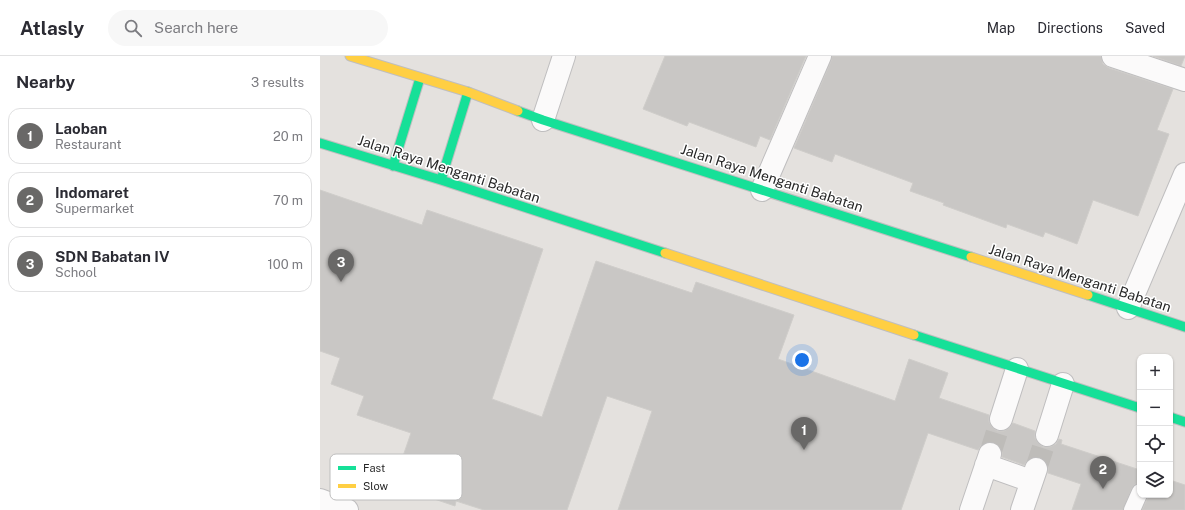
<!DOCTYPE html>
<html lang="en">
<head>
<meta charset="utf-8">
<style>
  body { margin:0; font-family:"Public Sans",sans-serif; background:#f7f7f7; color:#2b2b33 }
  .controls { position:absolute; right:12px; bottom:12px; display:grid; overflow:hidden; border-radius:8px; box-shadow:0 1px 3px #0004 }
  .controls button { width:36px; height:36px; display:grid; place-items:center; padding:0; border:0; border-bottom:1px solid #e1e1e2; background:#fff; color:#2b2b33; font:20px sans-serif }
  .you { position:absolute; left:482px; top:304px; width:14px; height:14px; margin:-10px; border:3px solid #fff; border-radius:50%; background:#1a73e8; box-shadow:0 0 0 6px #1a73e833 }
  .badge { display:grid; place-items:center; width:26px; height:26px; border-radius:50%; background:#696867; color:#fff; font-size:13px; font-weight:700 }
  .pin { position:absolute; translate:-50% -33px; filter:drop-shadow(0 1px 2px #0008) }
  .pin::after { content:''; position:absolute; top:21px; width:14px; height:12px; background:inherit; clip-path:polygon(0 0,100% 0,50% 100%) }
  .list { margin:0; padding:0; list-style:none }
  h2 { display:flex; justify-content:space-between; align-items:center; height:52px; margin:0; padding:0 16px; font-size:17px }
  h2 small { font-size:13px; font-weight:400; color:#7c7c81 }
  .list li { display:grid; grid-template-columns:26px 1fr auto; gap:12px; align-items:center; box-sizing:border-box; height:56px; margin:0 8px 8px; padding:0 8px; border:1px solid #e1e1e2; border-radius:12px }
  .list b { display:block; font-size:15px; white-space:nowrap }
  .list p { margin:0; font-size:13px; white-space:nowrap; color:#7c7c81 }
  .list em { font-size:13px; font-style:normal; color:#7c7c81 }
  .icon { flex:none; width:22px; height:22px; fill:none; stroke:currentColor; stroke-width:2; stroke-linecap:round; stroke-linejoin:round }
  .map { position:relative; flex:none; width:865px; height:454px; overflow:hidden }
  header { display:flex; align-items:center; gap:24px; box-sizing:border-box; height:56px; padding:0 20px; background:#fff; border-bottom:1px solid #e1e1e2 }
  header strong { font-size:19px }
  nav { display:flex; gap:22px; margin-inline-start:auto; font-size:14px }
  .search { width:280px; height:36px; background:#f7f7f7; display:flex; align-items:center; gap:10px; box-sizing:border-box; padding:0 14px; border-radius:22px; color:#7c7c81; font-size:15px }
  main { display:flex }
  aside { flex:1; background:#fff }
  .map>svg:first-child { display:block }
</style>
</head>
<body>
<header>
<strong>Atlasly</strong>
<div class="search"><svg class="icon" aria-label="search" viewBox="0 0 24 24"><circle cx="10" cy="10" r="6"/><path d="M15 15l6 6"/></svg>Search here</div>
<nav><a>Map</a><a>Directions</a><a>Saved</a></nav>
</header>
<main>
<aside>
<h2>Nearby<small>3 results</small></h2>
<ul class="list">
<li><span class="badge">1</span><div><b>Laoban</b><p>Restaurant</p></div><em>20 m</em></li>
<li><span class="badge">2</span><div><b>Indomaret</b><p>Supermarket</p></div><em>70 m</em></li>
<li><span class="badge">3</span><div><b>SDN Babatan IV</b><p>School</p></div><em>100 m</em></li>
</ul>
</aside>
<div class="map">
<svg width="865" height="454" viewBox="0 0 865 454">
  <rect width="100%" height="100%" fill="#e4e1de"/>
  <path fill="#c9c7c5" stroke="#cfcdca" d="M345,0H486L450,84L440,80L436,91L369,66L367,70L323,53Z
    M512,0H781L783,8L789,12L853,33L837,74L849,78L818,160L773,144L757,188L725,176L723,181L687,168L686,172L623,149L624,147L590,135L593,127L515,98L512,106L474,92L511,5Z
    M833,0H865L861,10Z
    M0,134L102,169L107,154L223,193L172,343L222,361L276,205L372,237L376,226L474,259L458,303L575,345L589,303L628,317L619,342L669,359V366L672,371L677,375H684L689,372L693,367L715,375V382L718,387L723,391H730L736,388L739,383L742,384L741,388L820,414V427L815,428L812,432L803,454H752L761,428L728,417V410L726,405L720,401H713L708,404L704,409L682,401V396L680,390L674,386H667L662,388L658,394L608,377L581,454H298L332,355L287,340L247,454H164L136,445L135,450L73,429L91,377L37,359L44,340L11,328L20,302L0,295Z
    M850,424L865,429V454H822L829,439H850Z"/>
  <g fill="none" stroke-linecap="round" stroke-linejoin="round">
    <path stroke="#bebcb9" stroke-width="22" stroke-dasharray="22 11" stroke-linecap="butt" d="M670,398L681,363
      M716,413L727,379"/>
    <g stroke="#bfbebf" stroke-width="18">
      <path id="lane" d="M812,454L820,436"/>
    </g>
    <g stroke="#bfbebf" stroke-width="24">
      <path id="street" d="M793,0L865,24
        M223,64L244,0
        M442,134L500,0
        M808,252L865,118
        M681,363L697,313
        M727,379L743,328
        M666,409L711,425
        M0,444L27,454
        M651,454L670,398
        M702,454L716,413"/>
    </g>
    <g stroke="#bfbebf" stroke-width="11">
      <path id="fast" d="M198,55L223,64L651,201
        M0,87L121,124L345,197
        M73,110L100,22
        M121,124L148,36
        M768,239L865,271
        M594,279L820,352
        M850,361L865,366"/>
    </g>
    <g stroke="#bfbebf" stroke-width="11">
      <path id="slow" d="M30,0L148,36L198,55
        M345,197L594,279
        M651,201L768,239"/>
    </g>
    <use href="#lane" stroke="#fbfafa" stroke-width="16"/>
    <use href="#street" stroke="#fbfafa" stroke-width="22"/>
    <use href="#fast" stroke="#16e098" stroke-width="9"/>
    <use href="#slow" stroke="#ffcf43" stroke-width="9"/>
  </g>
  <g text-anchor="middle" dominant-baseline="central" stroke-width="3" stroke-linejoin="round" paint-order="stroke">
    <g font-size="14" fill="#272727" stroke="#fff">
      <text transform="translate(129 113) rotate(18)">Jalan Raya Menganti Babatan</text>
      <text transform="translate(452 122) rotate(18)">Jalan Raya Menganti Babatan</text>
      <text transform="translate(760 222) rotate(18)">Jalan Raya Menganti Babatan</text>
    </g>
  </g>
  <rect x="10" y="398" width="132" height="46" rx="6" fill="#fff" stroke="#bebebe" stroke-width="1"/>
  <rect x="18" y="410" width="18" height="4" fill="#16e098"/>
  <rect x="18" y="428" width="18" height="4" fill="#ffcf43"/>
  <g font-size="11" fill="#272727">
    <text x="43" y="416">Fast</text>
    <text x="43" y="434">Slow</text>
  </g>
</svg>
<div class="controls">
<button>+</button>
<button>−</button>
<button><svg class="icon" aria-label="locate" viewBox="0 0 24 24"><circle cx="12" cy="12" r="6"/><path d="M12 2v4M12 18v4M2 12h4M18 12h4"/></svg></button>
<button><svg class="icon" aria-label="layers" viewBox="0 0 24 24"><path d="M12 4l9 5-9 5-9-5zM3 14l9 5 9-5"/></svg></button>
</div>
<div class="you"></div>
<div class="pin badge" style="left:484px;top:394px">1</div>
<div class="pin badge" style="left:783px;top:433px">2</div>
<div class="pin badge" style="left:21px;top:226px">3</div>
</div>
</main>
</body>
</html>
